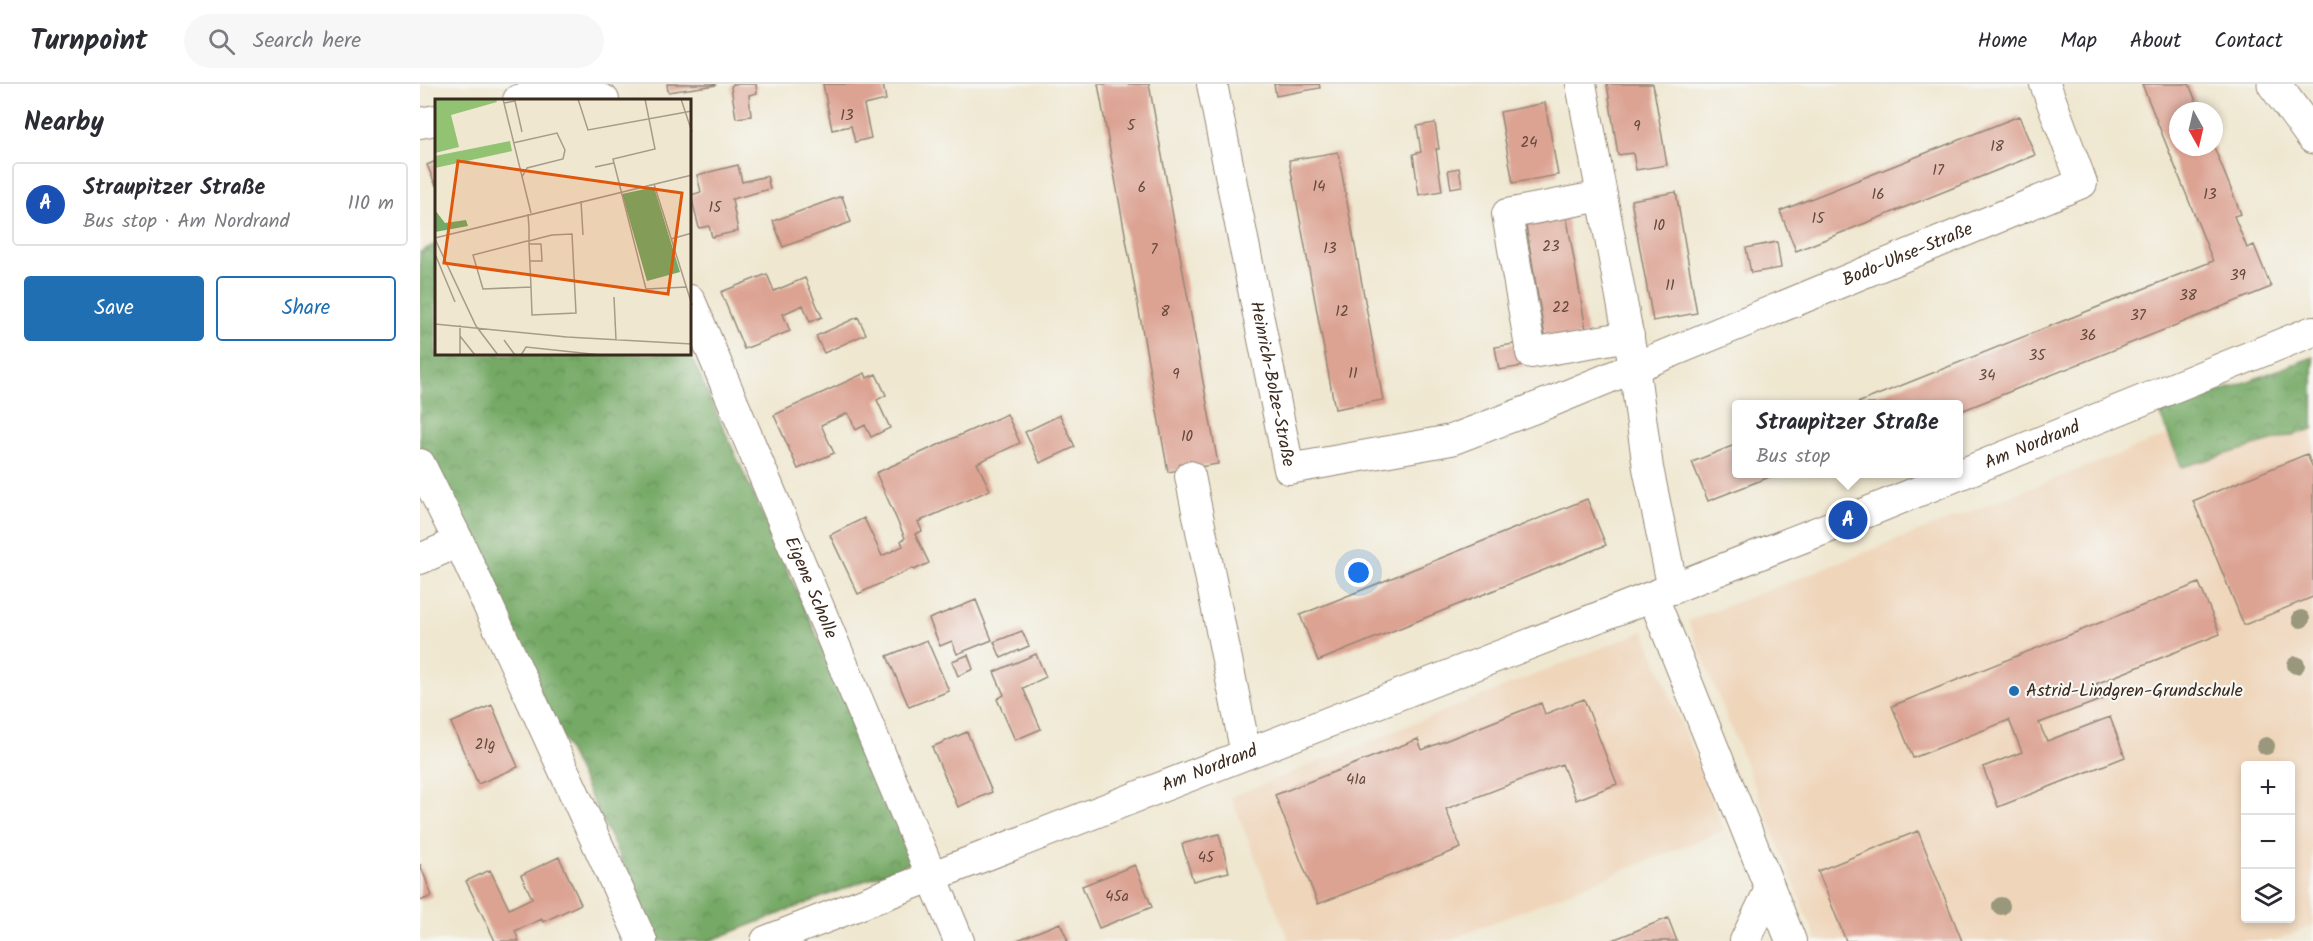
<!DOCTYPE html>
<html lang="en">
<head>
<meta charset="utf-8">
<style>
  body { margin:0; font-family:Kalam,sans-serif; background:#f7f7f7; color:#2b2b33 }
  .controls { position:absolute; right:18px; bottom:18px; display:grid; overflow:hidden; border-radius:6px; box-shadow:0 3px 9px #0003 }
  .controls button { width:54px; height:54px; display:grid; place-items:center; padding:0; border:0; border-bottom:2px solid #e1e1e2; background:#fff; color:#2b2b33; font:30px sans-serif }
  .compass { position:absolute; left:1749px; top:18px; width:54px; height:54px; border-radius:50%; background:#fff; box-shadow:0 3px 9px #0003; rotate:172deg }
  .you { position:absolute; left:939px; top:489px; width:21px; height:21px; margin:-15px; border:4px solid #fff; border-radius:50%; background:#1a73e8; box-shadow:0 0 0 9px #1a73e833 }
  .badge { display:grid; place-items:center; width:39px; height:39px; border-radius:50%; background:#1f6fb2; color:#fff; font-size:20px; font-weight:700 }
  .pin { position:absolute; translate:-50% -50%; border:3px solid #fff; box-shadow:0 2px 6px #0006 }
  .popup { position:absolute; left:1312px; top:316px; width:231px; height:78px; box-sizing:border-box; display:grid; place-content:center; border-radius:6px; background:#fff; filter:drop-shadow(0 2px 4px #0005); font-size:20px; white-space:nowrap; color:#7c7c81 }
  .popup b { font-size:22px; color:#2b2b33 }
  .popup::after { content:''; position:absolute; left:50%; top:100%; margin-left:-12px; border:12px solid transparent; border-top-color:#fff }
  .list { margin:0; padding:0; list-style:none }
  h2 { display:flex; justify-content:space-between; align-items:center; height:78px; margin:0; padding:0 24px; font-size:26px }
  h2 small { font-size:20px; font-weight:400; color:#7c7c81 }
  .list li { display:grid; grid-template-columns:39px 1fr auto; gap:18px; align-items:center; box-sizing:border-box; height:84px; margin:0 12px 12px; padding:0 12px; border:2px solid #e1e1e2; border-radius:6px }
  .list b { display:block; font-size:22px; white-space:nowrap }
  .list p { margin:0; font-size:20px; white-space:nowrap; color:#7c7c81 }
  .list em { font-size:20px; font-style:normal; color:#7c7c81 }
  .actions { display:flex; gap:12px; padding:18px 24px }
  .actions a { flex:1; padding:14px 0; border:2px solid #1f6fb2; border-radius:6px; text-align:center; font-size:21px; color:#1f6fb2 }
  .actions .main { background:#1f6fb2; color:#fff }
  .icon { flex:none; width:33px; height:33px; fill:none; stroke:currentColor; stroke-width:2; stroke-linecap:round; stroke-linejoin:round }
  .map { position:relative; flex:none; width:1893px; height:857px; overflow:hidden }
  header { display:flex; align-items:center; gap:36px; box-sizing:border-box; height:84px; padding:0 30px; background:#fff; border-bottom:2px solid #e1e1e2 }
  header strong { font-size:28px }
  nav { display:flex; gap:33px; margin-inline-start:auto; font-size:21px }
  .search { width:420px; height:54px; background:#f7f7f7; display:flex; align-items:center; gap:15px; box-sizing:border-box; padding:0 21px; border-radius:33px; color:#7c7c81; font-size:22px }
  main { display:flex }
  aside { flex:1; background:#fff }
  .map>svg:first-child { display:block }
</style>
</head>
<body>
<header>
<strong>Turnpoint</strong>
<div class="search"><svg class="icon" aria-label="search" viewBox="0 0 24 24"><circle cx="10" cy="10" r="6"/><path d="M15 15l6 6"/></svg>Search here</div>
<nav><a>Home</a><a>Map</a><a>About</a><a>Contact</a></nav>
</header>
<main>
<aside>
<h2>Nearby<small></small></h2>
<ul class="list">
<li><span class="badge" style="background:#1a4fb4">A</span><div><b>Straupitzer Straße</b><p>Bus stop · Am Nordrand</p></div><em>110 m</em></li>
</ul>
<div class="actions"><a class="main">Save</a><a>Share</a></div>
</aside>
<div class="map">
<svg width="1893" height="857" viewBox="0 0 1893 857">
  <defs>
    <pattern id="forest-crowns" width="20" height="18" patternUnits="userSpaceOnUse" patternTransform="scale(1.5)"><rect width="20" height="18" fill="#74a965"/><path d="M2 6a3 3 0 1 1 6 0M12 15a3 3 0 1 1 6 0" fill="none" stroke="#608a53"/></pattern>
  </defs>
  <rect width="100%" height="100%" fill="#f6f6f2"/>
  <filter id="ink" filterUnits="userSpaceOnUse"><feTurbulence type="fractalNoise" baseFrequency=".0167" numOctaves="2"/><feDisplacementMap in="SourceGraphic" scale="12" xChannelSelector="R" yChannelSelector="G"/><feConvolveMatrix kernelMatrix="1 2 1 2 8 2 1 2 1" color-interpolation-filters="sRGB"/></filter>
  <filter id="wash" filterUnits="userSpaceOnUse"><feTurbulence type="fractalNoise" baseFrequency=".008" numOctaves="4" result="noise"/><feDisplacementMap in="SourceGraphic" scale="24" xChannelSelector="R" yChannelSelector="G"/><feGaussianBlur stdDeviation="1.35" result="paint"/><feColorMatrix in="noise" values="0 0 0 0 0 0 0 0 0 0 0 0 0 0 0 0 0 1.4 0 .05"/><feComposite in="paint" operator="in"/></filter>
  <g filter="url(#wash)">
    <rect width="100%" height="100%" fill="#efe7d0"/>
    <path fill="#efd6bb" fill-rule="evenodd" d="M1893,295V842L1853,857H1397L1268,537ZM1826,682H1870V834H1826Z
      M1224,547L1304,746L1027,857H869L811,713Z"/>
    <path fill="url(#forest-crowns)" stroke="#586a42" stroke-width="1.5" d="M16,160V270H270L498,776L289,857H237L196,765L0,360V168Z
      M1893,273V345L1762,383L1740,330Z"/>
    <g id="blocks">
      <path fill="#dca292" d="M247,0H296V1L248,8Z
        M313,0H336L337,9L329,11L331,32L316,34L311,3Z
        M403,0H463L466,16L444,21L451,54L435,58L431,42L412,46Z
        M678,0H729L798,380L748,388Z
        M854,0H899L900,4L856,12Z
        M1187,0H1233L1247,81L1216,86L1213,69L1198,71Z
        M1722,0H1769L1780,27H1758V63H1794L1821,130L1814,132L1827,164L1834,161L1851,203L1539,328V320H1435L1793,177Z
        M1125,19L1138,91L1093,99L1080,28Z
        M1599,32L1615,71L1376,167L1360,127Z
        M1015,39L1019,65H1016L1022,107L999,111L993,70L1001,68L997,42Z
        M918,68L963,316L915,325L869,76Z
        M16,77V102L7,81Z
        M318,81L322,98L347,92L350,105L312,115L318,147L292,153L289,142L279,144L271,111L281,108L277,91Z
        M1039,84L1042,102L1031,104L1028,86Z
        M1256,108L1277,229L1233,237L1211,116Z
        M422,112L431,138L363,163L353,137Z
        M1146,129L1167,251L1126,258L1105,136Z
        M1357,158L1361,184L1331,189L1326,164Z
        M347,190L354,207L385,194L402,233L390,238L383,221L363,230L370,247L324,265L301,208Z
        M438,233L446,250L404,269L396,252Z
        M1100,259L1104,282L1079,286L1075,263Z
        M445,289L447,294L456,290L466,311L457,316L470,344L451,353L445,341L436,346L428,329L401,341L414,369L378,385L354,331Z
        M587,330L600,359L557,379L570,406L498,438L502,447L495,450L509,479L494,486L493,484L438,510L410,451L444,434L462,472L483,462L481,457L485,454L456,389Z
        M640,331L655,363L620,379L605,348Z
        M1317,360V390H1357L1288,417L1272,378Z
        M1887,370L1893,384V513L1824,541L1773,417Z
        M1167,415L1186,461L898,577L880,531Z
        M1779,499L1800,550L1676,600L1683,615L1619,639L1627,657L1690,633L1705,673L1578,723L1563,683L1602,668L1589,636L1493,674L1472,622Z
        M556,516L572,556L537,570L532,557L520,562L509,535Z
        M602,547L609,562L581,574L574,558Z
        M507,556L529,607L489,623L467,572Z
        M616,570L626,593L603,604L621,645L595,656L577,615L584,611L574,588Z
        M548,571L553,585L538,592L532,577Z
        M1164,615L1197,700L1156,716L1142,680L1026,725L1041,764L898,820L855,711L998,655L1002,666L1121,619L1125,630Z
        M72,621L98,683L58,700L31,639Z
        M547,648L572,708L538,723L512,663Z
        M1498,747L1542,857H1426L1398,787Z
        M799,750L809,788L773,797L762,760Z
        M139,773L161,820L123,838L122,835L95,847L99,857H75L46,797L70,786L89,825L112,814L101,791Z
        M0,780L12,812L0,817Z
        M715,781L732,823L679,844L662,802Z
        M1248,834L1257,857H1190Z
        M640,839L648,857H595Z"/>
    </g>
  </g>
  <g filter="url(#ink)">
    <use href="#blocks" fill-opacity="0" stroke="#958877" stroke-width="1.5"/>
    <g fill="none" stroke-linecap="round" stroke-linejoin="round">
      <g stroke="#958877" stroke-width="32">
        <g id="minor">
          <path id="s1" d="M792,0L869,385L1031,356L1128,319L1662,99L1625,0"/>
          <path d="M1161,0L1214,282L1228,384L1253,505"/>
          <path d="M98,16C131,9 151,2 184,16"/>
          <path d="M0,39L16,36"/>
          <path d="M1182,112L1087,130L1111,269L1209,252"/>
          <path id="s2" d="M270,216L539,857"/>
          <path d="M0,380L39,458L222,857"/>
          <path d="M770,392L826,670"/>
          <path d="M0,475L39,458"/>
          <path d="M1233,513L1371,857"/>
          <path id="s3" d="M346,857L1428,436L1893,247"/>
          <path d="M1325,857L1350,805"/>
        </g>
      </g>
      <g stroke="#958877" stroke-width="35">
        <path id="major" d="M1854,0L1893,53"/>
      </g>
      <use href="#minor" stroke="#fff" stroke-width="30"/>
      <use href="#major" stroke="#fff" stroke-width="33"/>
    </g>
    <g fill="#9a987c">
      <circle cx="1881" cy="535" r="9"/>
      <circle cx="1876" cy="581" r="9"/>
      <circle cx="1846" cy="662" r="9"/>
      <circle cx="1581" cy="822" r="9"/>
    </g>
  </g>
  <circle fill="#1f6fb2" stroke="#f6f6f2" stroke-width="2" cx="1594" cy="607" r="6"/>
  <g text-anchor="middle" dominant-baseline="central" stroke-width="4.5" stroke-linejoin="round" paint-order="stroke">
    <g font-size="15" fill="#63483b">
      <text x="427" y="32">13</text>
      <text x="711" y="42">5</text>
      <text x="1217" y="43">9</text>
      <text x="1109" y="59">24</text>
      <text x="1577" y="63">18</text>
      <text x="1518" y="87">17</text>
      <text x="899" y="103">14</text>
      <text x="722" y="104">6</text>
      <text x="1458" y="111">16</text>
      <text x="1790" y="111">13</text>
      <text x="295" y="124">15</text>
      <text x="1398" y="135">15</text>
      <text x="1239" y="142">10</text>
      <text x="1131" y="163">23</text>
      <text x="910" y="165">13</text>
      <text x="734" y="166">7</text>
      <text x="1818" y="192">39</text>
      <text x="1250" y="202">11</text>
      <text x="1768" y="212">38</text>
      <text x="1141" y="224">22</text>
      <text x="745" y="228">8</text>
      <text x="922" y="228">12</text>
      <text x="1718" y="232">37</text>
      <text x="1668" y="252">36</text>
      <text x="1617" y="272">35</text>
      <text x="933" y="290">11</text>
      <text x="756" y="291">9</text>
      <text x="1567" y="292">34</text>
      <text x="767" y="353">10</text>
      <text x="65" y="661">21g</text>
      <text x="936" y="696">41a</text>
      <text x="786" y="774">45</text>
      <text x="697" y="813">45a</text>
    </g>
    <g font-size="18" fill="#3b2a1e" stroke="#f6f6f2">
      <text stroke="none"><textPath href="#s1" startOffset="1050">Bodo-Uhse-Straße</textPath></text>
      <text stroke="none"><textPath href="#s1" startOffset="306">Heinrich-Bolze-Straße</textPath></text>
      <text stroke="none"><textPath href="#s3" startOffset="1360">Am Nordrand</textPath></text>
      <text stroke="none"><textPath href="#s2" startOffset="312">Eigene Scholle</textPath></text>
      <text stroke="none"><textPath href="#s3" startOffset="476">Am Nordrand</textPath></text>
    </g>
    <g font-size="18" fill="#3b2a1e" stroke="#f6f6f2" text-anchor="start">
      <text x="1606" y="607">Astrid-Lindgren-Grundschule</text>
    </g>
  </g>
  <g transform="translate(15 15)">
    <rect width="256" height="256" fill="#efe7d0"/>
    <path d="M0,0H61L62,3L16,16L24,48L0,54ZM75,42L77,52L0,69V57Z" fill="#91c373"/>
    <path d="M219,88L245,173L212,182L187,95ZM0,111L10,124L31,121L33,127L0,133Z" fill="#74a965"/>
    <path fill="none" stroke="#a79b89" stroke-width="1.5" d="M68,0L96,114M143,0L153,31L257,12M210,0L220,50L178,60L179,64L211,190L252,188M246,0L257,33M69,4L80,2L87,33M78,44L122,34L130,51L128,60L92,69L87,78M160,68L179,64M219,85L257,206M146,102L148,136M93,115L94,129V145L96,188L97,216L141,214L137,135L117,136L105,139L94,142H92L38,156L48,190L96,188M0,139L257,76M0,140L41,227L63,256M236,140L257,134M94,145H106L107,162H95M0,155L20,203M179,198L181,241M0,225L132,238L257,245M25,226V256M25,237L40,256M69,241L80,256M86,256L91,248L166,256"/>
    <path fill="#df570d" fill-opacity="0.15" stroke="#df570d" stroke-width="3" d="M23,62L247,94L233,195L9,164Z"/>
    <rect width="256" height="256" fill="none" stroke="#3b2a1e" stroke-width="3"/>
  </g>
</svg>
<div class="controls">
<button>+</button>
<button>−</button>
<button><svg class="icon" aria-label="layers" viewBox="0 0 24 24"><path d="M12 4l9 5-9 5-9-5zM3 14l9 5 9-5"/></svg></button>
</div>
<svg class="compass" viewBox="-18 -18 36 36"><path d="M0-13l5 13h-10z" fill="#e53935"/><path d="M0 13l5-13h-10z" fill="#7c7c81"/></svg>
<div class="you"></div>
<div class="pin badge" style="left:1428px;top:436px;background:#1a4fb4">A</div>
<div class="popup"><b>Straupitzer Straße</b>Bus stop</div>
</div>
</main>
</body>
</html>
